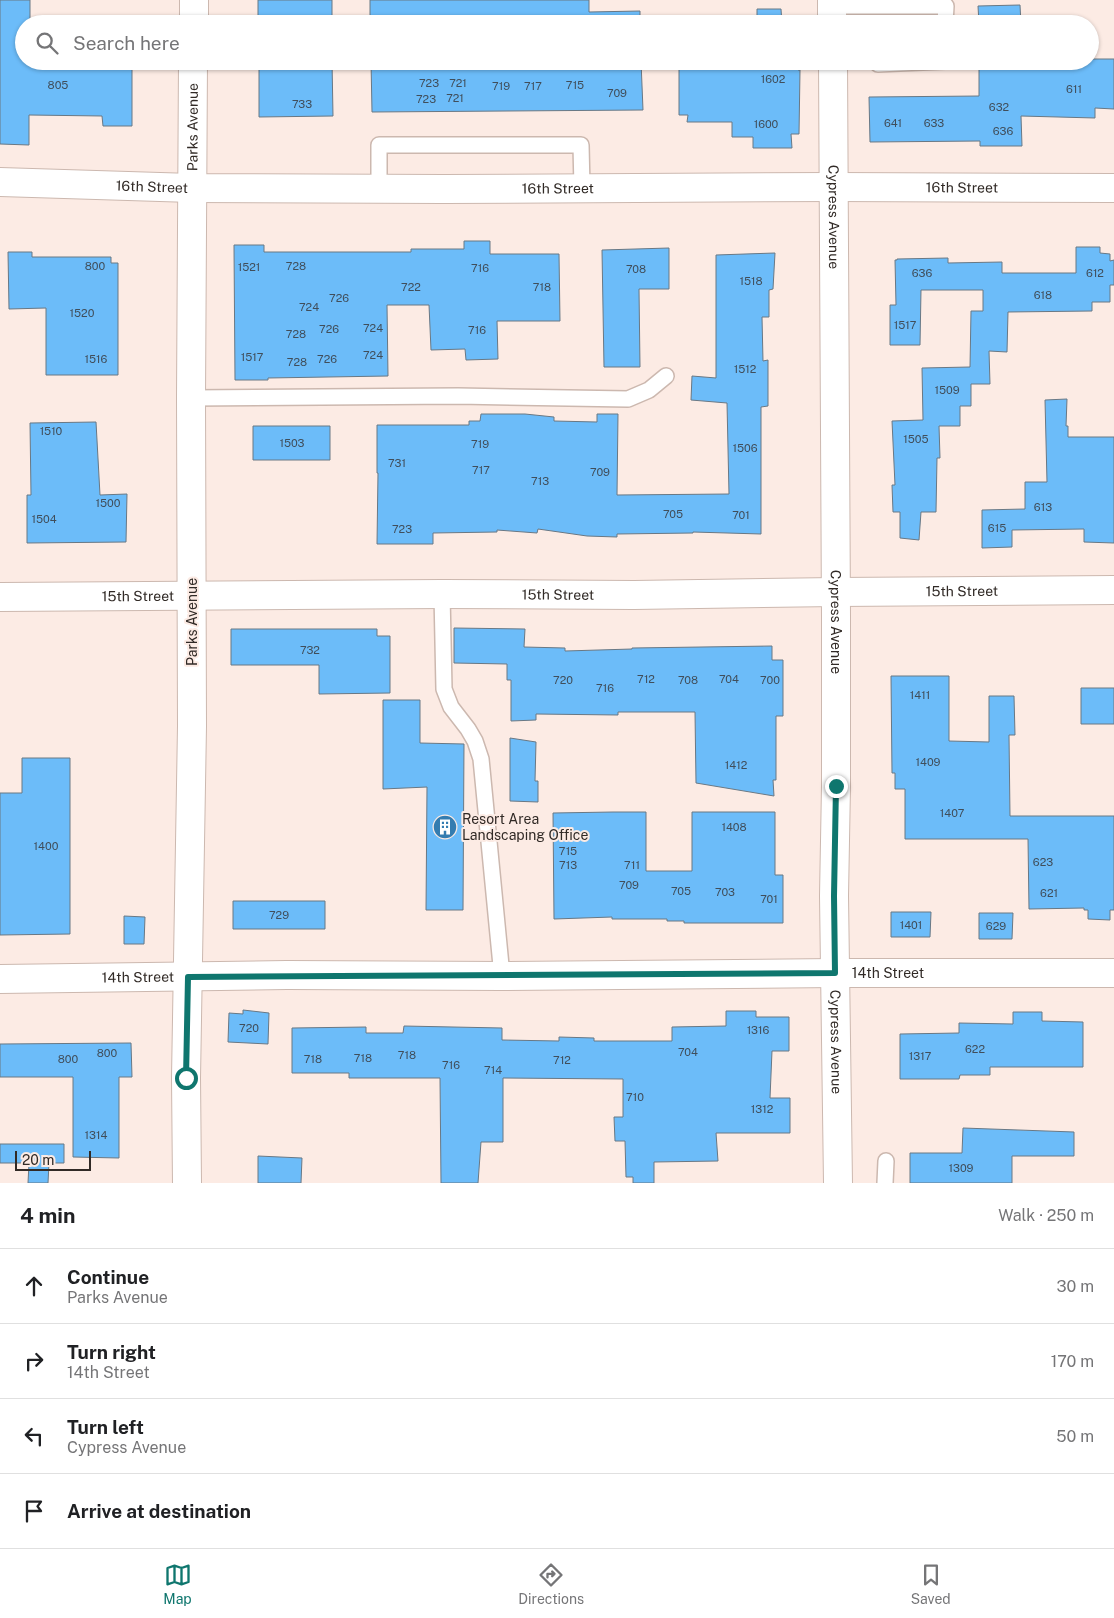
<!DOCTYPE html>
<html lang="en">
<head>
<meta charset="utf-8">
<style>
  body { margin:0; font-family:"Public Sans",sans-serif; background:#f2f2f2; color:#202124 }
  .scale { position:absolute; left:15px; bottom:12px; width:76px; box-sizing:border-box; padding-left:5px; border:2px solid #312a26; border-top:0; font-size:14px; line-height:18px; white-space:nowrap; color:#312a26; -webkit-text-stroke:4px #fcebe4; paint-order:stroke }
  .stop { position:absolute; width:15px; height:15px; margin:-11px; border:4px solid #0f766e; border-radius:50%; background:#fff }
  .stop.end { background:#0f766e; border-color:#fff; box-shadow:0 1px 5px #0008 }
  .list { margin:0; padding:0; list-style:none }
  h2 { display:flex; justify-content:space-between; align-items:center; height:65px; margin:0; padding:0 20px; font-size:21px }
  h2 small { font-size:16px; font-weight:400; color:#757577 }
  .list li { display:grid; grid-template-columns:32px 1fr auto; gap:15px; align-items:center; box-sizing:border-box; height:75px; padding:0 20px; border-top:1px solid #e0e0e0 }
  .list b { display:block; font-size:19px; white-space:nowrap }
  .list p { margin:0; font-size:16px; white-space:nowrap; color:#757577 }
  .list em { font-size:16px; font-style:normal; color:#757577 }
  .icon { flex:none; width:28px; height:28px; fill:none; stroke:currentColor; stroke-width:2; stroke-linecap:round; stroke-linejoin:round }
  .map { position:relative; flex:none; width:1114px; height:1183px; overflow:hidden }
  .search { position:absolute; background:#fff; box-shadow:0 1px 4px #0004; left:15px; right:15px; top:15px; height:55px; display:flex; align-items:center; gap:12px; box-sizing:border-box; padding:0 18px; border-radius:28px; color:#757577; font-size:19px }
  .sheet { height:365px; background:#fff }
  nav { display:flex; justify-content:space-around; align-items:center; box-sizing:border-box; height:70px; border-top:1px solid #e0e0e0; background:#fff; font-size:14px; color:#757577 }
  nav a { display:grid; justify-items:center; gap:2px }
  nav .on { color:#0f766e }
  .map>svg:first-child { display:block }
</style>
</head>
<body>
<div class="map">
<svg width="1114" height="1183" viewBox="0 0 1114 1183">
  <rect width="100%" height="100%" fill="#fcebe4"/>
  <path fill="#6cbcf9" stroke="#697884" d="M0,0H30V24H24V61H132V126H103L102,116L29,115V145L0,144Z
    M258,0H332V23H258Z
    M370,0H589V12L640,11V24H370Z
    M1020,5L1021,24H979L978,6Z
    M757,9H781L782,24H757Z
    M691,20H715V24H691Z
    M101,22H132V24H101Z
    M1090,59H1114V109L1095,108V118L1021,116L1022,146H980V141L870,142L869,97L979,96V61H1090Z
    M259,61H332L333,116L259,117Z
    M371,61H641L643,110L372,112Z
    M679,61H799L798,70H800L799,134H791L792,148H753V137H732V122H687L688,115H679Z
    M464,241H490V254H559L560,321H497L498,359L466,360L465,349L431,350L429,305H387L388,376L268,378V380H235L234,245H264V252H411V249H464Z
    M1076,247H1100V253L1110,254V261L1114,260V285H1110V302H1092V311L1008,312L1007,352L989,351L990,384H971V406H960V426H939L940,458H937L936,512H921L919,540L900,538V512H893L892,485H895L892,421L923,420L922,368L970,367L971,311H983V290H921L920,345H890V305H896L895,260H897V259L948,258V263L1002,262V273H1076Z
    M669,248V289H639L640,367H604L602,250Z
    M8,252H32V257H111V263H118V375H46V308L9,309Z
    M775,253L773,289L769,290V317H762L763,361L768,360V406L761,407V534L693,532V533L617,534V537L587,536L538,529L537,533L497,530V532L433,533V544H377L378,473H377V425H469V421H480L481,414H525L554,417V421L597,422V414H618L617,495L729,494L727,403L691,400L692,376L716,378V255Z
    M1067,399L1066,426H1068V437H1114V543L1084,542V529L1012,530V547L982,548V510L1025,509V482H1047L1045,400Z
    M96,422L100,495L127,494L126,542L27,543V495H31L30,423Z
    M253,426H330V460H253Z
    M454,628L525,629L524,647L565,648V651L632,649V648L772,646V660H783V716H776V780H773L774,796L696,783L695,712H618V715L536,714V720L511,721V680H507V664L454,663Z
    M231,629H377V636H390V693L319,694V665H231Z
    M891,676H949V741L989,742V696H1014L1015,735H1009L1010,816H1114V910H1110V920L1088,919V910H1084V908L1029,909L1028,839H905V789H895V773H892Z
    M1081,688H1114V724H1081Z
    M383,700H420V743L464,744L463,910H426L427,787L383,789Z
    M510,738L536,742L535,781H538V802L510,801Z
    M22,758H70V934L0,935V793H22Z
    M613,812H646V871H692V812H775V875H783V923H684V921H667V919H612V917L554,919L553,813Z
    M233,901H325V929H233Z
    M891,912H931L930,937H891Z
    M979,913H1013L1012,939H979Z
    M124,916L145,917L144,944H124Z
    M243,1010L269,1013L268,1044L228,1042L229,1013L243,1014Z
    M726,1011H756V1017H789V1051H772L770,1098H790V1133H716L718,1161L654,1162V1183H633V1177H626L625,1141H615L614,1117H623V1079L503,1078V1142H481L478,1183H441L440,1078H349V1073H292V1028L366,1027V1033H403L404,1026L502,1028V1040L559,1041V1037L594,1038V1041H672V1027L726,1026Z
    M1013,1012H1042V1021L1083,1022V1067H990V1075H960L959,1079H900V1034L959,1033V1023L1013,1024Z
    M131,1043L132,1077H119V1158L73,1157V1077H0V1044Z
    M963,1128L1074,1132V1156H1012V1183H910V1153H962Z
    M0,1144H64V1163H49L48,1183H28L29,1163H0Z
    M258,1156L302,1158L301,1183H258Z"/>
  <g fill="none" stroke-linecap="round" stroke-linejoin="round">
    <g stroke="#ccb8af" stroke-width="18">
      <path id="service" d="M832,6H946L945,24
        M878,64L945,61
        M379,189V145H581L582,188
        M191,398L458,396L628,399L649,390L666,376
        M442,594L444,689L451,707L468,729L475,741L481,759L502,976
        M885,1183L886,1161"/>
    </g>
    <g stroke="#ccb8af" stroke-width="30">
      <g id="minor">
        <path d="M194,0V24"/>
        <path id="s1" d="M0,182L192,188L444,189L834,187"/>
        <path id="s2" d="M0,597L442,594L634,595L836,592L1114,590"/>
        <path id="s3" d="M0,979L287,975L502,976L835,973H1114"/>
        <path id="s4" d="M187,1183L186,1078L192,726L191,398L193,61"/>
      </g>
    </g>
    <g stroke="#ccb8af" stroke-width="30">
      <g id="tertiary">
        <path d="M832,0V24"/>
        <path id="s5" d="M833,61L836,616V786L834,896L838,1183"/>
        <path id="s6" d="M834,187L1114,188"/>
      </g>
    </g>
    <use href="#service" stroke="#fff" stroke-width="15"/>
    <use href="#minor" stroke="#fff" stroke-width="28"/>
    <use href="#tertiary" stroke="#fff" stroke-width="28"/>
  </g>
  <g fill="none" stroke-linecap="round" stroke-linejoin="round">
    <path stroke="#0f766e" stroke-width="6" d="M186,1078L188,977L835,973L834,896L836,786"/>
  </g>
  <defs>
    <g id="building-disc" transform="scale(1.25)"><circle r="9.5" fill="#347cb0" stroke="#fcebe4"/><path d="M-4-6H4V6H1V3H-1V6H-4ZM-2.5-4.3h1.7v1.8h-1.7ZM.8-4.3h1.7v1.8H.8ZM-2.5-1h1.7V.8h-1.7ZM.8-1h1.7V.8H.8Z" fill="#fff"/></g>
  </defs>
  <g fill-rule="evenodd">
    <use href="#building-disc" x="445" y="827"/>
  </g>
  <g text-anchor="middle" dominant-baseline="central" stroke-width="4" stroke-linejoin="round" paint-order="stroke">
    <g font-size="11" fill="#404e5b">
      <text x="773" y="79">1602</text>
      <text x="429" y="83">723</text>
      <text x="458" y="83">721</text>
      <text x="58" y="85">805</text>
      <text x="575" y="85">715</text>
      <text x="501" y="86">719</text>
      <text x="533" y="86">717</text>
      <text x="1074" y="89">611</text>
      <text x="617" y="93">709</text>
      <text x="455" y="98">721</text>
      <text x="426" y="99">723</text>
      <text x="302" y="104">733</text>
      <text x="999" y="107">632</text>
      <text x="893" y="123">641</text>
      <text x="934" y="123">633</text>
      <text x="766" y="124">1600</text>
      <text x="1003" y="131">636</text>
      <text x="95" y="266">800</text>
      <text x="296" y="266">728</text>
      <text x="249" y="267">1521</text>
      <text x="480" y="268">716</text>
      <text x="636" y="269">708</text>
      <text x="922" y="273">636</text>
      <text x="1095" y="273">612</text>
      <text x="751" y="281">1518</text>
      <text x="411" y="287">722</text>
      <text x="542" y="287">718</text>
      <text x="1043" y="295">618</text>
      <text x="339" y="298">726</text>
      <text x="309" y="307">724</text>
      <text x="82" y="313">1520</text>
      <text x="905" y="325">1517</text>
      <text x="373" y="328">724</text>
      <text x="329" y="329">726</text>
      <text x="477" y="330">716</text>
      <text x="296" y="334">728</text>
      <text x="373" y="355">724</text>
      <text x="252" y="357">1517</text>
      <text x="96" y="359">1516</text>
      <text x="327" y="359">726</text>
      <text x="297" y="362">728</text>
      <text x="745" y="369">1512</text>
      <text x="947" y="390">1509</text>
      <text x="51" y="431">1510</text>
      <text x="916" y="439">1505</text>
      <text x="292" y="443">1503</text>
      <text x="480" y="444">719</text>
      <text x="745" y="448">1506</text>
      <text x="397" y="463">731</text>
      <text x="481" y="470">717</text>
      <text x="600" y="472">709</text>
      <text x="540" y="481">713</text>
      <text x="108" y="503">1500</text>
      <text x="1043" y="507">613</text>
      <text x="673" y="514">705</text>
      <text x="741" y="515">701</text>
      <text x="44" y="519">1504</text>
      <text x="997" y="528">615</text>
      <text x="402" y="529">723</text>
      <text x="310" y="650">732</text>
      <text x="646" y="679">712</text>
      <text x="729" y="679">704</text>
      <text x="563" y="680">720</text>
      <text x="688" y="680">708</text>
      <text x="770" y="680">700</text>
      <text x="605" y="688">716</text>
      <text x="920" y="695">1411</text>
      <text x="928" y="762">1409</text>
      <text x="736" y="765">1412</text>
      <text x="952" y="813">1407</text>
      <text x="734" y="827">1408</text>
      <text x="46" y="846">1400</text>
      <text x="568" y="851">715</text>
      <text x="1043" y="862">623</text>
      <text x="568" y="865">713</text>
      <text x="632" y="865">711</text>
      <text x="629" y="885">709</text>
      <text x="681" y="891">705</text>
      <text x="725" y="892">703</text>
      <text x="1049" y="893">621</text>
      <text x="769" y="899">701</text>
      <text x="279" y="915">729</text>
      <text x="911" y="925">1401</text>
      <text x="996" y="926">629</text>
      <text x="249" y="1028">720</text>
      <text x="758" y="1030">1316</text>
      <text x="975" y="1049">622</text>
      <text x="688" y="1052">704</text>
      <text x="107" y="1053">800</text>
      <text x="407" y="1055">718</text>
      <text x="920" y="1056">1317</text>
      <text x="363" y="1058">718</text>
      <text x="68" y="1059">800</text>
      <text x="313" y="1059">718</text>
      <text x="562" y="1060">712</text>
      <text x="451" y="1065">716</text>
      <text x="493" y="1070">714</text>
      <text x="635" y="1097">710</text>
      <text x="762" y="1109">1312</text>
      <text x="96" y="1135">1314</text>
      <text x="961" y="1168">1309</text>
    </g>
    <g font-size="14" fill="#312a26" stroke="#fcebe4">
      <text stroke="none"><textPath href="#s4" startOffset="1056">Parks Avenue</textPath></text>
      <text stroke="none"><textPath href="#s1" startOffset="152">16th Street</textPath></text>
      <text stroke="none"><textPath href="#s6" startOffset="128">16th Street</textPath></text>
      <text stroke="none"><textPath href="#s1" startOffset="558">16th Street</textPath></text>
      <text stroke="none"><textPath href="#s5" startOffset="156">Cypress Avenue</textPath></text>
      <text stroke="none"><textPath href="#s2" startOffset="962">15th Street</textPath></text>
      <text stroke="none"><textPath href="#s2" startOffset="558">15th Street</textPath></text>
      <text stroke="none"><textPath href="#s2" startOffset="138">15th Street</textPath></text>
      <text transform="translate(192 622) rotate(-90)">Parks Avenue</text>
      <text stroke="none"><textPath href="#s5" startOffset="561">Cypress Avenue</textPath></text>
      <text stroke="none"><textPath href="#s3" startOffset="888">14th Street</textPath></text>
      <text stroke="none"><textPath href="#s3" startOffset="138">14th Street</textPath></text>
      <text stroke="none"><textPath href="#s5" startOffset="981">Cypress Avenue</textPath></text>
    </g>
    <g font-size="14" fill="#312a26" stroke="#fcebe4" text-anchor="start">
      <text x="462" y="819">Resort Area<tspan x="462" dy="16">Landscaping Office</tspan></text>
    </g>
  </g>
</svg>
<div class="scale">20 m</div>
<div class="stop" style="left:186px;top:1078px"></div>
<div class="stop end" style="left:836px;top:786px"></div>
<div class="search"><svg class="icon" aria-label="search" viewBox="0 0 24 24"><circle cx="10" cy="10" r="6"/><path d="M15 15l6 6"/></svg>Search here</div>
</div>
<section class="sheet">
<h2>4 min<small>Walk · 250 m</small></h2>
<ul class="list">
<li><svg class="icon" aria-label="ahead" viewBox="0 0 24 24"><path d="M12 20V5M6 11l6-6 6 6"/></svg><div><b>Continue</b><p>Parks Avenue</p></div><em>30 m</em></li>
<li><svg class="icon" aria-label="right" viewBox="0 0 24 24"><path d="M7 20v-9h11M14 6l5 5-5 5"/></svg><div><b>Turn right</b><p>14th Street</p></div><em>170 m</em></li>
<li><svg class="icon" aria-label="left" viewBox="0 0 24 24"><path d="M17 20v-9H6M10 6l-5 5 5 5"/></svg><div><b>Turn left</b><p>Cypress Avenue</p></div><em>50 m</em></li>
<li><svg class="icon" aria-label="arrive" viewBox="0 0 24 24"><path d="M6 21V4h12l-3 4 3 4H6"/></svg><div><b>Arrive at destination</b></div></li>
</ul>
</section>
<nav>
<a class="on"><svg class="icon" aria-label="map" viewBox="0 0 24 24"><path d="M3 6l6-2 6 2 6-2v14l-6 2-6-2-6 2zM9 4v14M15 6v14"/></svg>Map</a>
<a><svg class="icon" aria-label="directions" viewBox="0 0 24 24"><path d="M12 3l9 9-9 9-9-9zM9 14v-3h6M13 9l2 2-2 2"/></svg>Directions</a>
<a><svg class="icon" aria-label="saved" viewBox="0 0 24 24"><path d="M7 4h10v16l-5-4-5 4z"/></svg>Saved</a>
</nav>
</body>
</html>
